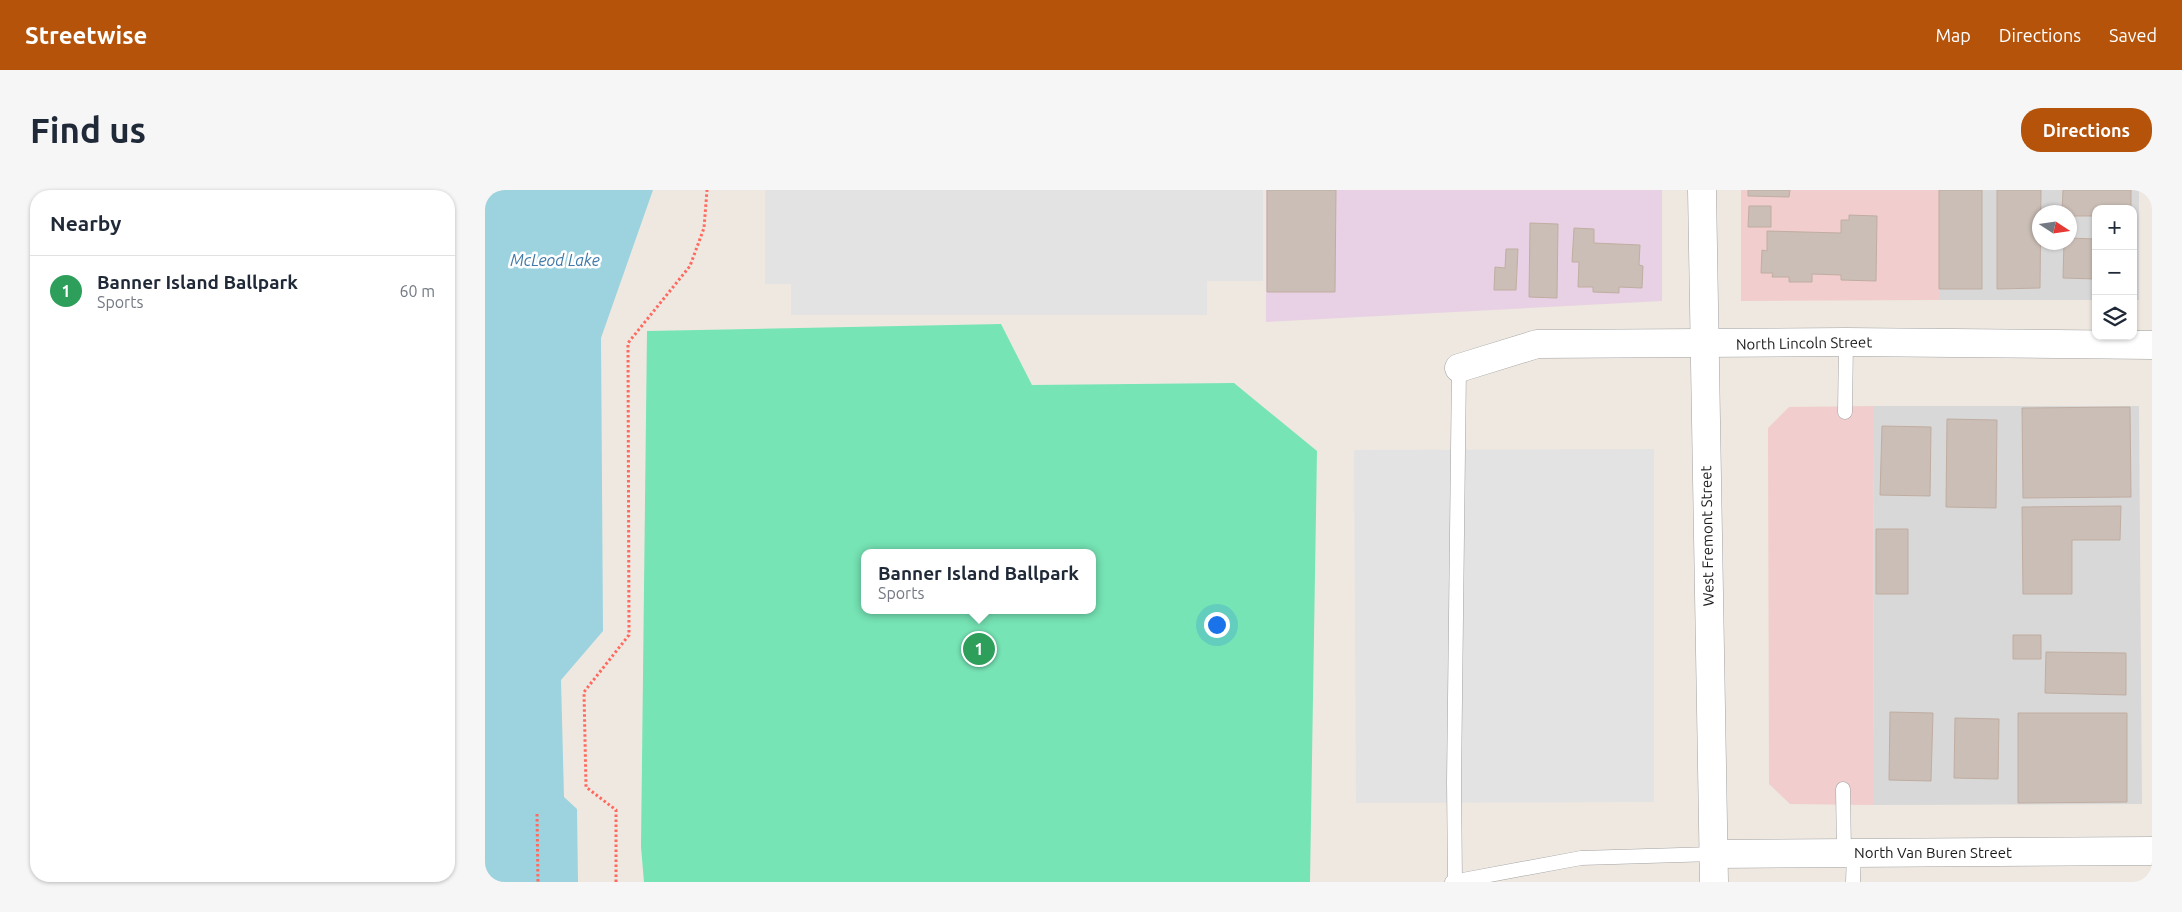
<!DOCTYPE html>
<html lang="en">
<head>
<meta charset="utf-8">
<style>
  body { margin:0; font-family:Ubuntu,sans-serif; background:#f6f6f7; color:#1f2937 }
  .controls { position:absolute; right:15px; top:15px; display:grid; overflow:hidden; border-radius:10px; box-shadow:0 1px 4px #0004 }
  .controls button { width:45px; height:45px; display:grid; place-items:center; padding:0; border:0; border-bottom:1px solid #e0e1e3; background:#fff; color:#1f2937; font:25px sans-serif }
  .compass { position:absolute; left:1547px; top:15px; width:45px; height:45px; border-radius:50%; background:#fff; box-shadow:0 1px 4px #0004; rotate:102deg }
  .you { position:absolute; left:731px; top:434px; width:18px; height:18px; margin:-12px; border:4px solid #fff; border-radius:50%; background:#1a73e8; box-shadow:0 0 0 8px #1a73e833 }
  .badge { display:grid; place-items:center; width:32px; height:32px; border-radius:50%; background:#b45309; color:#fff; font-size:16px; font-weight:700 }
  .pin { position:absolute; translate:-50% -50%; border:2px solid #fff; box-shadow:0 1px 5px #0006 }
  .popup { position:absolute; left:376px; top:359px; width:235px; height:65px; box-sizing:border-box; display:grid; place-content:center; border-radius:10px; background:#fff; filter:drop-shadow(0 1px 4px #0005); font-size:16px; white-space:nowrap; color:#747a83 }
  .popup b { font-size:19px; color:#1f2937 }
  .popup::after { content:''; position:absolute; left:50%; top:100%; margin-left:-10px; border:10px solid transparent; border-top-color:#fff }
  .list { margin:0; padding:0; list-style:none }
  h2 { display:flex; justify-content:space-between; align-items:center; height:65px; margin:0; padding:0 20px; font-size:21px }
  h2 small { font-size:16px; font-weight:400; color:#747a83 }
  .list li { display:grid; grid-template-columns:32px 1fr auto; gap:15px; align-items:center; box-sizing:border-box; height:70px; padding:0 20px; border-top:1px solid #e0e1e3 }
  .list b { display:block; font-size:19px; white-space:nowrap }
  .list p { margin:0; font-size:16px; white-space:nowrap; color:#747a83 }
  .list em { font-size:16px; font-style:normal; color:#747a83 }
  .icon { flex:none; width:28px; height:28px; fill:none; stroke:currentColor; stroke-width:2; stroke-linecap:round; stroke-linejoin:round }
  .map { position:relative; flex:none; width:1667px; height:692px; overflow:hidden; border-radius:20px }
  header { display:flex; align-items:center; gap:30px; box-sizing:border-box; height:70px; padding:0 25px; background:#b45309; color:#fff }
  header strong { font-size:24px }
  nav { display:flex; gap:28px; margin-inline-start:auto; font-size:18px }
  .intro { display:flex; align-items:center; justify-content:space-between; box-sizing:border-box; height:120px; padding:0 30px }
  h1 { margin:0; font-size:35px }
  .button { padding:12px 22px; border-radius:20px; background:#b45309; color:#fff; font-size:18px; font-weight:700 }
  main { display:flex; gap:30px; padding:0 30px }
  aside { flex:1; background:#fff; border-radius:20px; box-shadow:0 1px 4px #0004 }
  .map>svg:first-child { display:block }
</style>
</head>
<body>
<header>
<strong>Streetwise</strong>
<nav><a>Map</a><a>Directions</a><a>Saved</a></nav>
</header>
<div class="intro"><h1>Find us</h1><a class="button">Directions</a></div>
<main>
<aside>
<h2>Nearby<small></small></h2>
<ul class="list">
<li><span class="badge" style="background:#2e9e5b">1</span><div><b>Banner Island Ballpark</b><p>Sports</p></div><em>60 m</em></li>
</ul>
</aside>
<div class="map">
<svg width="1667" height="692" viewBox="0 0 1667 692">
  <rect width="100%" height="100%" fill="#eee8e0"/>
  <path fill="#d9d8d8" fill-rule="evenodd" d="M1454,0H1654V110H1648V19H1611V110H1454ZM1554,22H1584V52H1554Z
    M1388,216H1654L1657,614L1389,615Z"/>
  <path fill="#f1cdcd" d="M1256,0H1454V110L1256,111Z
    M1388,216L1389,615L1305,614L1284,594L1283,238L1304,217Z"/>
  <path fill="#e8d1e4" d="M781,0H1177V111L781,132Z"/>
  <path fill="#76e4b5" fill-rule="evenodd" d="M516,134L547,195L749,193L832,261L825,692H159L156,657L162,141ZM380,363H608V420H380Z"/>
  <path fill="#e3e3e3" d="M280,0H778V91H722V125H306V94H280Z
    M1169,259V612L871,613L869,260Z"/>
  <path fill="#9cd3df" d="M0,0H168L116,148L118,441L76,490L79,607L92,619L93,692H0Z"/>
  <path fill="#cabeb6" stroke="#c0ada1" d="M782,0H851L850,102H782Z
    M1263,0H1305L1304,7L1263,6Z
    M1454,0H1497V99H1454Z
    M1512,0H1556L1555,98L1512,99Z
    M1578,0H1646V19H1611V26H1584V22H1577Z
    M1264,16H1286V37H1263Z
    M1364,25L1392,26L1391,91L1356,90V85L1327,84V92H1304V87H1287L1288,83H1276L1277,60L1282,61V41L1356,43V30H1364Z
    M1045,33L1073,34L1072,108L1044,107Z
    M1089,38L1109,39V53L1155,55L1154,75L1158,76L1157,98L1134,97V103L1108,102V97H1093L1094,72H1087Z
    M1584,48L1611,49V89L1578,88L1579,52H1584Z
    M1021,59H1033L1031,100H1009L1010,77L1020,78Z
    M1645,217L1646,307L1538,308L1537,218Z
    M1462,229L1512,230L1511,318L1461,317Z
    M1397,236L1446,237L1445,306L1395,305Z
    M1636,316L1635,350H1587V404H1538L1537,317Z
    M1391,339H1423V404H1391Z
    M1528,445H1556V469H1528Z
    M1561,462L1641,463V505L1560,503Z
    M1405,522L1448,523L1446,591L1404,590Z
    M1533,523H1642V612L1533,613Z
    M1470,528L1514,529L1513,589L1469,588Z"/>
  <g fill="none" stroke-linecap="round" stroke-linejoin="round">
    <g stroke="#a2a2a2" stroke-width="15">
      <path id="service" d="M1360,222L1361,152
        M1358,599L1359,663
        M970,691L969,592L974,178
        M967,692L1096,668L1229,664
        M1368,692L1369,663"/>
    </g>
    <g stroke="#a2a2a2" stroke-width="29">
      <path id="minor" d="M974,178L1052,154L1361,152L1667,155
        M1229,664L1667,661"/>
    </g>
    <g stroke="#a2a2a2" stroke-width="29">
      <path id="tertiary" d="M1217,0L1229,692"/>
    </g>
    <path stroke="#ff695f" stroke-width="3" stroke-dasharray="2.5 2.5" stroke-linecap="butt" d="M52,624L53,692
      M131,692V620L101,597L99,502L144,445L143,153L205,76L219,38L222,0"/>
    <use href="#service" stroke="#fff" stroke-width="14"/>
    <use href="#minor" stroke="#fff" stroke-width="28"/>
    <use href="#tertiary" stroke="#fff" stroke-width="28"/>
  </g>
  <g text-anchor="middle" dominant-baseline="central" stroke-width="5" stroke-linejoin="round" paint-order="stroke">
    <g font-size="15" fill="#1b1b1b" stroke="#fff">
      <text transform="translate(1319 153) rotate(-1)">North Lincoln Street</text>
      <text transform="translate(1222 346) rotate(-91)">West Fremont Street</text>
      <text x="1448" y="662">North Van Buren Street</text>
    </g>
    <g font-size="16" font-style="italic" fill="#4079a9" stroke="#fff">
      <text x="70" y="70">McLeod Lake</text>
    </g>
  </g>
</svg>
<div class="controls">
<button>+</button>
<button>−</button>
<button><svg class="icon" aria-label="layers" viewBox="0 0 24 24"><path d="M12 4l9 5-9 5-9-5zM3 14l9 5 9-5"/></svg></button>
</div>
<svg class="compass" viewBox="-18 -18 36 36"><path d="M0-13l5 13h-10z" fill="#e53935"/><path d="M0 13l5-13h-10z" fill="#747a83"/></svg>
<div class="you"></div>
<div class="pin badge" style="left:494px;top:459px;background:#2e9e5b">1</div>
<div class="popup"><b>Banner Island Ballpark</b>Sports</div>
</div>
</main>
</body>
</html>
